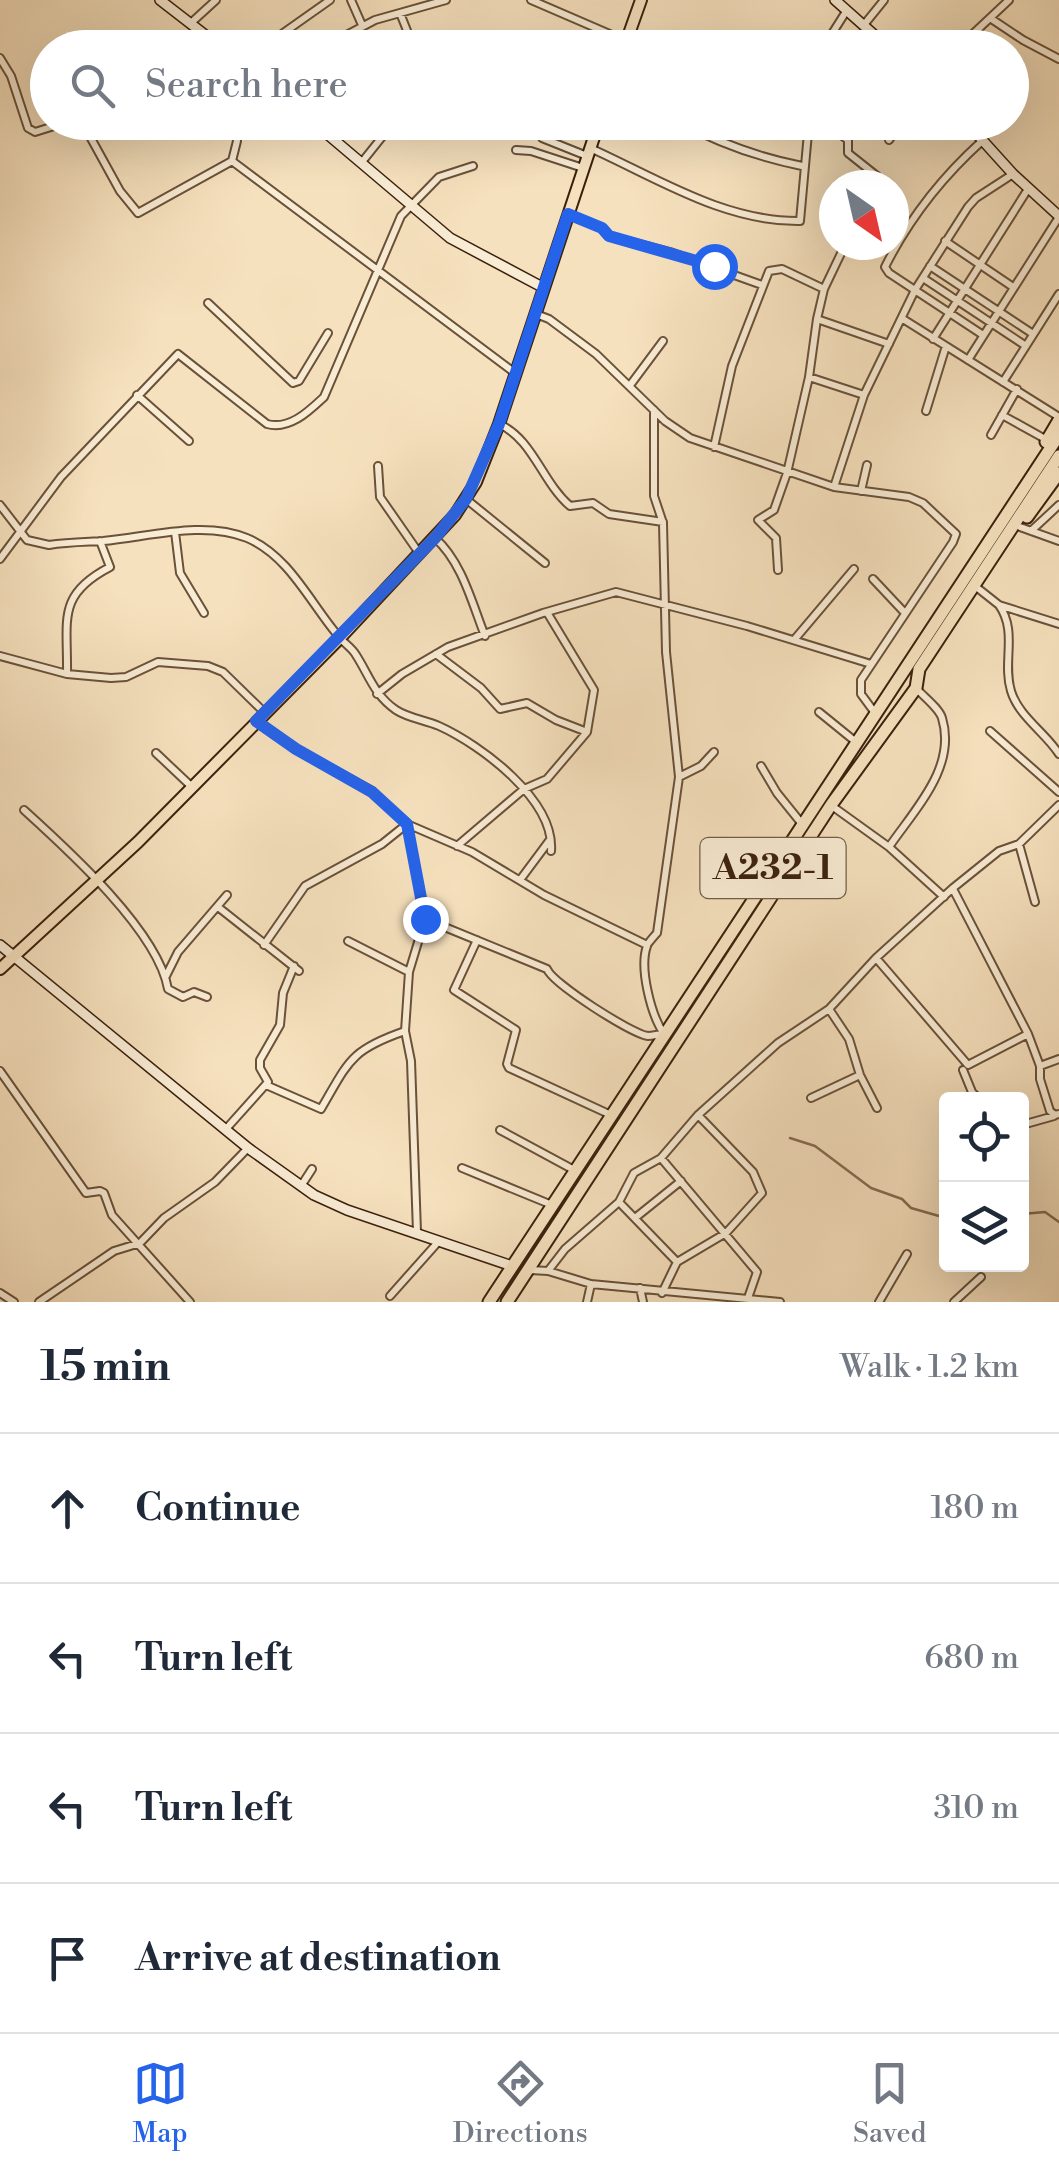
<!DOCTYPE html>
<html lang="en">
<head>
<meta charset="utf-8">
<style>
  body { margin:0; font-family:"Libre Bodoni",serif; background:#f6f6f7; color:#1f2937 }
  .controls { position:absolute; right:30px; bottom:30px; display:grid; overflow:hidden; border-radius:10px; box-shadow:0 10px 40px #0002 }
  .controls button { width:90px; height:90px; display:grid; place-items:center; padding:0; border:0; border-bottom:2px solid #e0e1e3; background:#fff; color:#1f2937; font:50px sans-serif }
  .compass { position:absolute; left:819px; top:170px; width:90px; height:90px; border-radius:50%; background:#fff; box-shadow:0 10px 40px #0002; rotate:146deg }
  .stop { position:absolute; width:30px; height:30px; margin:-22px; border:8px solid #2563eb; border-radius:50%; background:#fff }
  .stop.end { background:#2563eb; border-color:#fff; box-shadow:0 2px 10px #0008 }
  .list { margin:0; padding:0; list-style:none }
  h2 { display:flex; justify-content:space-between; align-items:center; height:130px; margin:0; padding:0 40px; font-size:42px }
  h2 small { font-size:32px; font-weight:400; color:#747a83 }
  .list li { display:grid; grid-template-columns:65px 1fr auto; gap:30px; align-items:center; box-sizing:border-box; height:150px; padding:0 40px; border-top:2px solid #e0e1e3 }
  .list b { display:block; font-size:38px; white-space:nowrap }
  .list em { font-size:32px; font-style:normal; color:#747a83 }
  .icon { flex:none; width:55px; height:55px; fill:none; stroke:currentColor; stroke-width:2; stroke-linecap:round; stroke-linejoin:round }
  .map { position:relative; flex:none; width:1059px; height:1302px; overflow:hidden }
  .search { position:absolute; background:#fff; box-shadow:0 10px 40px #0002; left:30px; right:30px; top:30px; height:110px; display:flex; align-items:center; gap:25px; box-sizing:border-box; padding:0 35px; border-radius:55px; color:#747a83; font-size:38px }
  .sheet { height:730px; background:#fff }
  nav { display:flex; justify-content:space-around; align-items:center; box-sizing:border-box; height:140px; border-top:2px solid #e0e1e3; background:#fff; font-size:28px; color:#747a83 }
  nav a { display:grid; justify-items:center; gap:5px }
  nav .on { color:#2563eb }
  .map>svg:first-child { display:block }
</style>
</head>
<body>
<div class="map">
<svg width="1059" height="1302" viewBox="0 0 1059 1302">
  <rect width="100%" height="100%" fill="#f6e1be"/>
  <filter id="stains"><feTurbulence type="fractalNoise" baseFrequency=".002" numOctaves="4"/><feColorMatrix values="0 0 0 0 .2 0 0 0 0 .09 0 0 0 0 .02 0 0 0 .5 -.17"/></filter>
  <radialGradient id="worn" r=".72"><stop offset=".6" stop-color="#630" stop-opacity="0"/><stop offset="1" stop-color="#630" stop-opacity=".3"/></radialGradient>
  <g fill="none" stroke-linecap="round" stroke-linejoin="round">
    <path stroke="#856d52" stroke-width="2.5" d="M790,1138L815,1146L871,1188L902,1199L911,1208L946,1218
      M1022,1214L1045,1212L1059,1222"/>
    <g stroke="#6a5138" stroke-width="10">
      <path id="street" d="M351,0L362,25
        M531,0L626,41
        M400,13L414,48
        M990,18L1023,40L1059,59
        M192,22L216,0
        M863,26L884,0
        M262,48L330,0
        M322,48L375,20L446,0
        M823,48L847,10
        M958,48L1009,0
        M0,58L11,76L28,128L35,132L67,122
        M82,122L120,191L138,213L232,161L237,141L233,122
        M680,122C720,144 758,157 802,166
        M822,122L835,130L840,122
        M835,130L848,140V153L877,176L875,185
        M130,133L148,122
        M542,138L587,156
        M889,140L902,122
        M982,141C941,178 910,217 885,267L889,273L983,335
        M590,148C657,178 724,222 800,221L809,122
        M516,150L531,151L583,168
        M232,161L515,373
        M362,162L394,122
        M568,214L602,228L609,236L670,252L762,285
        M945,241L1013,287
        M930,266L1033,334
        M923,278L1026,346
        M208,303L293,383L299,381L328,333
        M536,314L549,319L596,354L665,421L690,438L834,487L909,497L923,503L956,534L953,542L861,680V694L875,713
        M817,319L889,344
        M903,319L1059,417
        M933,339L1028,189
        M968,360L1059,217
        M809,377L864,395
        M1003,382L1059,294
        M631,384L663,341
        M137,395L189,441
        M926,411L946,346
        M1002,415L1047,440
        M499,424C533,439 542,482 570,506L593,503L609,514L663,522
        M991,435L1017,389
        M714,447L732,366L769,271L782,269L824,289
        M378,466L380,497L419,553
        M834,487L864,395L915,290L968,207L976,198L1013,174
        M861,491L867,465
        M466,499L545,563
        M0,505L27,540L49,545C67,542 85,542 103,541C148,537 204,520 247,538C290,556 311,605 340,638C345,644 352,648 356,655C369,675 374,695 396,710C408,718 425,720 439,726C481,745 555,800 551,851
        M1020,527L1059,541
        M1031,531L1059,505
        M175,532L180,573L204,613
        M435,538C462,562 472,603 485,636
        M0,559L61,477L178,354L267,424C290,430 309,411 324,397L401,216L439,177L473,166
        M778,570L776,538L758,520L774,510L787,473L809,377L817,319L824,289L845,245
        M873,579L904,612
        M975,586L999,605L1059,624
        M999,605C1018,632 1002,661 1011,691C1019,717 1045,732 1059,754
        M794,640L854,569
        M436,654L481,688L500,709L527,703L556,720L587,732
        M0,656L67,674L111,678L126,677L158,662L208,666L223,672L265,713
        M67,674C68,620 56,595 110,567L100,541
        M377,694L402,674L448,647L543,613L616,592L747,626L871,664
        M819,712L856,742
        M258,721L296,749L372,791L407,824L472,852L544,895L647,945
        M990,731L1059,792
        M156,753L192,787
        M761,766L777,793L802,824
        M679,777L701,766L714,752
        M832,806L889,847L944,897
        M24,810C67,849 158,931 168,989L183,997L194,992L207,997
        M407,824L425,919L409,972L405,1031L411,1061L417,1232
        M1019,844L1035,902
        M457,846L524,789L547,779L587,732L594,690L548,614
        M889,847C915,809 957,767 942,718C939,708 924,697 916,688
        M520,880L549,841
        M953,889L1028,1034L1040,1066V1079L1050,1111L1055,1115L1059,1114
        M218,907L299,971
        M425,919L547,969C553,984 632,1034 648,1036C653,1036 659,1034 664,1034C651,1015 639,968 647,946C647,944 656,934 657,933L679,777L666,652L663,523L654,496V410
        M477,940L454,990L516,1030L507,1064L509,1068L611,1115
        M348,941L409,972
        M264,945L305,886L382,844L407,824
        M876,958L968,1065L1028,1034
        M166,976L178,952L227,895
        M829,1009L849,1039L860,1075L877,1108
        M1040,1066L1059,1059
        M963,1070L972,1092L980,1100
        M0,1071L86,1193L100,1191L104,1193L112,1215L190,1302
        M266,1085L321,1109C349,1061 350,1050 405,1031
        M811,1098L860,1075
        M1022,1125L1054,1116
        M226,1129L268,1082L260,1068V1060L280,1025L283,993L294,966
        M500,1130L574,1170
        M661,1158L757,1272L748,1298
        M462,1168L552,1205
        M301,1186L312,1169
        M619,1202L677,1262
        M635,1218L681,1181
        M530,1270L548,1271L591,1284L780,1302
        M548,1271L565,1249L619,1202L634,1173L661,1158L698,1115L778,1043L829,1009L876,958L953,888L999,851L1019,844L1059,805
        M640,1288L643,1302
        M0,1293L14,1302
        M662,1293L677,1262L726,1233L762,1193L753,1172L698,1115
        M390,1296L439,1241
        M39,1302L114,1251L140,1243L164,1218L215,1182L248,1148
        M587,1302L591,1284
        M879,1302L907,1254
        M954,1302L981,1277"/>
    </g>
    <g stroke="#3b210c" stroke-width="12">
      <path id="secondary" d="M160,0L222,48
        M835,0L889,48
        M313,122L450,238L544,288
        M966,122L1013,174L1059,216
        M0,945L248,1148L314,1195L347,1210L512,1266"/>
    </g>
    <g stroke="#3b210c" stroke-width="14">
      <path id="primary" d="M624,48L641,0
        M0,969L138,842L340,638L455,515L476,482L499,424L599,122"/>
    </g>
    <g stroke="#3b210c" stroke-width="15">
      <path id="highway" d="M1046,442L1059,420
        M1027,517L1059,473
        M489,1302L1059,435
        M507,1302L831,805L916,688L919,669L1059,456"/>
    </g>
    <use href="#street" stroke="#f9ecd5" stroke-width="6"/>
    <use href="#secondary" stroke="#f9ecd5" stroke-width="9"/>
    <use href="#primary" stroke="#f6e1be" stroke-width="10"/>
    <use href="#highway" stroke="#f6e1be" stroke-width="11"/>
  </g>
  <g fill="none" stroke-linecap="round" stroke-linejoin="round">
    <path stroke="#2563eb" stroke-width="12" d="M425,919L407,824L372,792L296,749L256,721L435,538L466,499L499,424L568,214L602,228L609,236L714,266"/>
  </g>
  <g text-anchor="middle" dominant-baseline="central" stroke-width="8" stroke-linejoin="round" paint-order="stroke">
    <rect fill="#f9ecd5" stroke="#745e48" stroke-width="2.5" x="700.5" y="838" width="145" height="60" rx="8"/>
    <g font-size="35" font-weight="bold" fill="#3b210c">
      <text x="773" y="868">A232-1</text>
    </g>
  </g>
  <rect width="100%" height="100%" filter="url(#stains)"/>
  <rect width="100%" height="100%" fill="url(#worn)"/>
</svg>
<div class="controls">
<button><svg class="icon" aria-label="locate" viewBox="0 0 24 24"><circle cx="12" cy="12" r="6"/><path d="M12 2v4M12 18v4M2 12h4M18 12h4"/></svg></button>
<button><svg class="icon" aria-label="layers" viewBox="0 0 24 24"><path d="M12 4l9 5-9 5-9-5zM3 14l9 5 9-5"/></svg></button>
</div>
<svg class="compass" viewBox="-18 -18 36 36"><path d="M0-13l5 13h-10z" fill="#e53935"/><path d="M0 13l5-13h-10z" fill="#747a83"/></svg>
<div class="stop" style="left:714px;top:266px"></div>
<div class="stop end" style="left:425px;top:919px"></div>
<div class="search"><svg class="icon" aria-label="search" viewBox="0 0 24 24"><circle cx="10" cy="10" r="6"/><path d="M15 15l6 6"/></svg>Search here</div>
</div>
<section class="sheet">
<h2>15 min<small>Walk · 1.2 km</small></h2>
<ul class="list">
<li><svg class="icon" aria-label="ahead" viewBox="0 0 24 24"><path d="M12 20V5M6 11l6-6 6 6"/></svg><div><b>Continue</b></div><em>180 m</em></li>
<li><svg class="icon" aria-label="left" viewBox="0 0 24 24"><path d="M17 20v-9H6M10 6l-5 5 5 5"/></svg><div><b>Turn left</b></div><em>680 m</em></li>
<li><svg class="icon" aria-label="left" viewBox="0 0 24 24"><path d="M17 20v-9H6M10 6l-5 5 5 5"/></svg><div><b>Turn left</b></div><em>310 m</em></li>
<li><svg class="icon" aria-label="arrive" viewBox="0 0 24 24"><path d="M6 21V4h12l-3 4 3 4H6"/></svg><div><b>Arrive at destination</b></div></li>
</ul>
</section>
<nav>
<a class="on"><svg class="icon" aria-label="map" viewBox="0 0 24 24"><path d="M3 6l6-2 6 2 6-2v14l-6 2-6-2-6 2zM9 4v14M15 6v14"/></svg>Map</a>
<a><svg class="icon" aria-label="directions" viewBox="0 0 24 24"><path d="M12 3l9 9-9 9-9-9zM9 14v-3h6M13 9l2 2-2 2"/></svg>Directions</a>
<a><svg class="icon" aria-label="saved" viewBox="0 0 24 24"><path d="M7 4h10v16l-5-4-5 4z"/></svg>Saved</a>
</nav>
</body>
</html>
